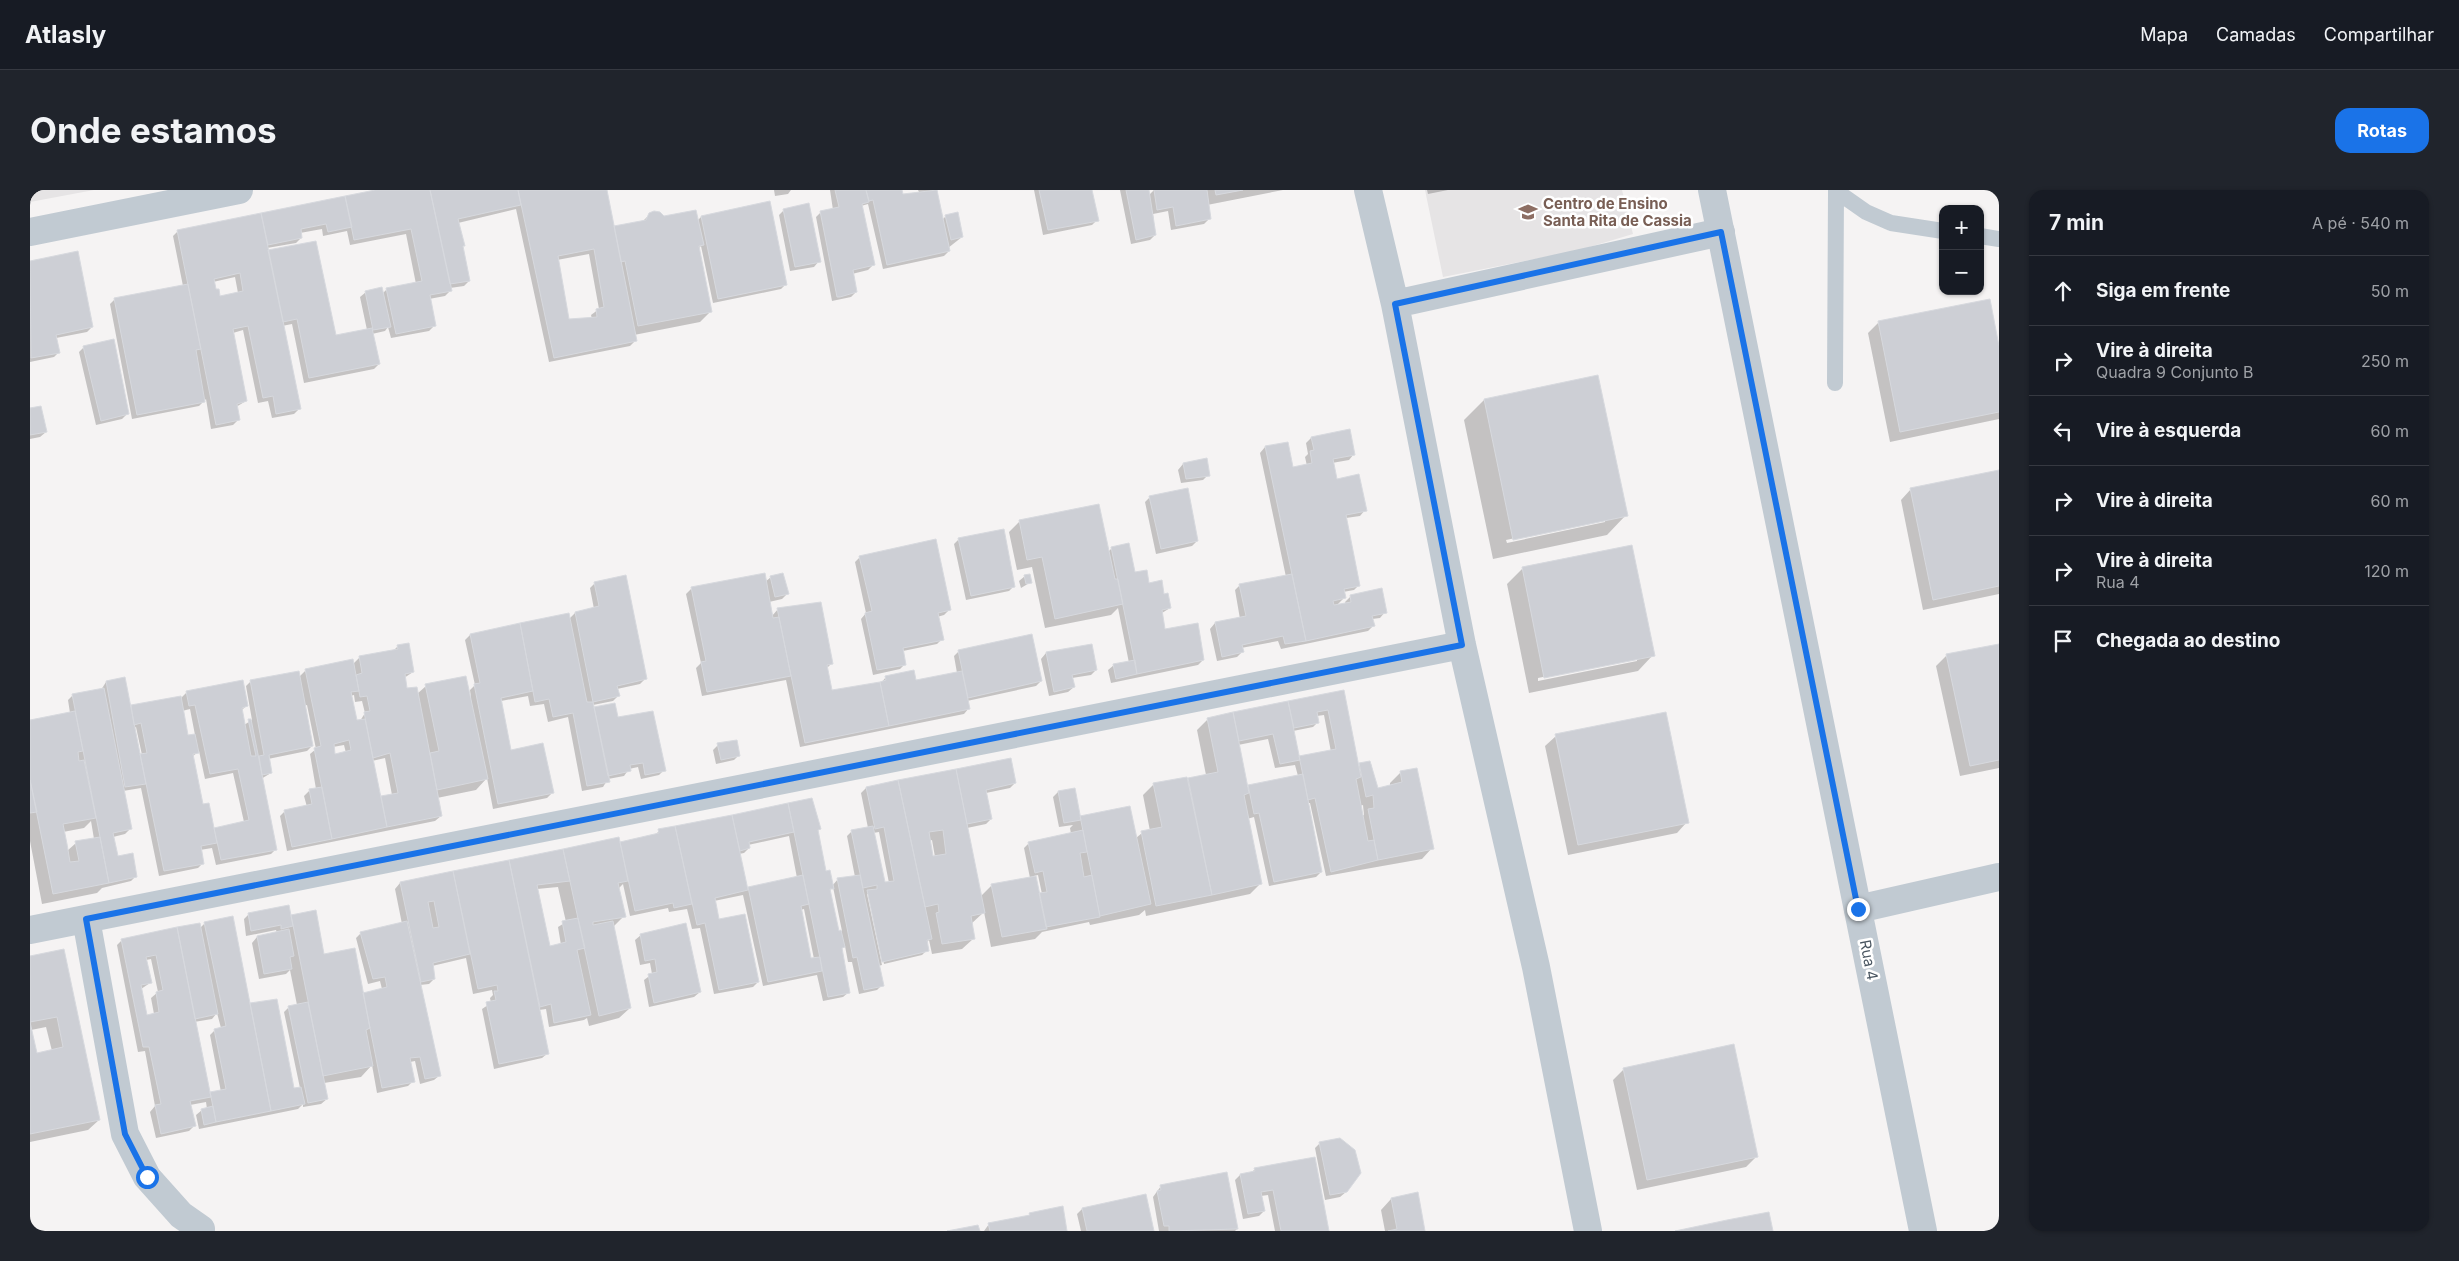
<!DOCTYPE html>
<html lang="pt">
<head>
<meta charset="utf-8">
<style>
  body { margin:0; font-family:Inter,sans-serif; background:#20242c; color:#f1f3f6 }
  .controls { position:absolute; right:15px; top:15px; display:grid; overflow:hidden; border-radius:10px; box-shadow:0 1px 4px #0004 }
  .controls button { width:45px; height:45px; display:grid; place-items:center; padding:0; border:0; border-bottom:1px solid #363941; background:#171b24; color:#f1f3f6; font:25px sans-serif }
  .stop { position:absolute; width:15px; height:15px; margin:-11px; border:4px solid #1a73e8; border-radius:50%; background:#fff }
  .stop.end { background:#1a73e8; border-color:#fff; box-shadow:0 1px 5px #0008 }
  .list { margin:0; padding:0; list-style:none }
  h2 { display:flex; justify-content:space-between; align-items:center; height:65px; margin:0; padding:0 20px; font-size:21px }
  h2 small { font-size:16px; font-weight:400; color:#9ea1a6 }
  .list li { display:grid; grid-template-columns:32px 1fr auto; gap:15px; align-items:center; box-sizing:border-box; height:70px; padding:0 20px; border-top:1px solid #363941 }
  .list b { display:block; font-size:19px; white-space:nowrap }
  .list p { margin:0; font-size:16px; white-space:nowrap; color:#9ea1a6 }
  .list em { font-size:16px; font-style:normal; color:#9ea1a6 }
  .icon { flex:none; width:28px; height:28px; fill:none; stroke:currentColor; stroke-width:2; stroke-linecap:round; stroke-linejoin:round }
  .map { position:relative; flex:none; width:1969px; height:1041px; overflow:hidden; border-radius:15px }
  header { display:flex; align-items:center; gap:30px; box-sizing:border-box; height:70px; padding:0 25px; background:#171b24; border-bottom:1px solid #363941 }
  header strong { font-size:24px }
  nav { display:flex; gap:28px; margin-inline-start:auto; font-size:18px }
  .intro { display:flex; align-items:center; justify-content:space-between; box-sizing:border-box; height:120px; padding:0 30px }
  h1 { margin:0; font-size:35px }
  .button { padding:12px 22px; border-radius:15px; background:#1a73e8; color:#fff; font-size:18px; font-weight:700 }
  main { display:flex; gap:30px; padding:0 30px }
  aside { flex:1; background:#171b24; border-radius:15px; box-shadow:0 1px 4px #0004 }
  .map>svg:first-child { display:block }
</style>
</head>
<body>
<header>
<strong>Atlasly</strong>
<nav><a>Mapa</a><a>Camadas</a><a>Compartilhar</a></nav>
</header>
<div class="intro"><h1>Onde estamos</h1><a class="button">Rotas</a></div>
<main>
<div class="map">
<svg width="1969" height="1041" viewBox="0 0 1969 1041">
  <rect width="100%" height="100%" fill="#f5f3f3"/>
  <path fill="#e6e4e5" d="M0,0H64L0,12Z
    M1395,0H1592L1603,44L1546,61L1413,87Z"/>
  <path fill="#0003" fill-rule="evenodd" d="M353,0H576L584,38L612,32L620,24L667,31L671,27L756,94L751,99L683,113L671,56L668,59L680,122L670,132L604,145L605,151L600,156L519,172L486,19L428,33L439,91L434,96L420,98V101L415,106L399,109L404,136L399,141L361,148L358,137L355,141L342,144L349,174L344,179L274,193L262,134L252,136L269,219L264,224L242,228L238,211L228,213L213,140L203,143L216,211L206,217L208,230L203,235L181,239L176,209L169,216L102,229L80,114L85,109L153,96L143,46L148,41ZM292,39L293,46L317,41L320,55L376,44L386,94L357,99L352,104L336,102L330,107L337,140L305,147L237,58L266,53L271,48L270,43ZM559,64L569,119L561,125L562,129L538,130L527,70ZM205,87L208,103L189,108L183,92Z
    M744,0H761L758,4L745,6Z
    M800,0H871L872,5L889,2L888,0H907L912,30L916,26L932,47L918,58L919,61L914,66L853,79L838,14L831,16L843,75L838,80L822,84L826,102L821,107L802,111L786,27L791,22L803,20Z
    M1004,0H1060L1067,30L1062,35L1013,45Z
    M1090,0H1118L1119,5L1124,0H1253L1177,15L1179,29L1174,34L1141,40L1138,21L1123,24L1125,45L1120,50L1101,54Z
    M1397,0H1418L1398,4Z
    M754,20L789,71L784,77L760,81L749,25Z
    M47,62L62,137L57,142L26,148L29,162L24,167L0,172V72Z
    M1849,132L1969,163V229L1860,252L1838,143Z
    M54,157L97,224L92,229L66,235L49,162Z
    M1567,187L1596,325L1577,345L1463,369L1434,230L1454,210ZM1575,329V332L1477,353L1476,350Z
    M0,219L16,242L10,247L0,249Z
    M1281,248L1324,264L1319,270L1302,273L1306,290L1335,320L1330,326L1316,328L1329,395L1324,400L1313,402L1314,408L1306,416L1316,414L1315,412L1321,406L1355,422L1350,428L1342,429L1343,436L1338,441L1251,459L1248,451L1211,458L1212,462L1207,467L1187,471L1180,439L1185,433L1210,429L1205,400L1210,395L1256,387L1230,263L1235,257L1262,279L1277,276L1275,267L1278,264L1276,253Z
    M1176,270L1178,285L1173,290L1151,293L1148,280L1153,274Z
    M1969,281V404L1893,420L1871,310L1881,299Z
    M1120,307L1167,351L1162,356L1126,364L1115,312Z
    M990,331L1078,362L1082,358L1104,384L1133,406L1140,418L1132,423L1134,440L1173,470L1168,475L1081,493L1078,480L1084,475L1099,473L1088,418L1081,425L1015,438L1002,377L987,380L979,342Z
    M929,349L984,396L979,401L936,410L924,354Z
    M1601,356L1623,465L1608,481L1499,503L1477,394L1492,379ZM1607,468V471L1508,491V488Z
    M830,367L919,420L914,425L907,427L912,449L907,454L873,461L875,474L870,479L843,485L831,429L836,423L825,372Z
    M995,386L1001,392L991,398L989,391Z
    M741,387L757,404L752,409L739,412L742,426L748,419L801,474L797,478L801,502L851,493L856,487L885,491L927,483L924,466L929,461L1011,491L1006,496L937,511L939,518L934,524L770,557L756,490L672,506L666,478L671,473L656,404L661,399L735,392Z
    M565,393L616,488L610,494L587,499L588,506L583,511L563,515V519L587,529L634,580L629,585L611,589L608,577L599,579L594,586L578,589L573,597L552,601L538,527L518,532L514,514L500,516L498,506L471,511L480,561L522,603L517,608L463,619L457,588L446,600L407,608L411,626L405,631L257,661L250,626L255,621L277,617L274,606L280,600L286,599L280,564L286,559L277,515L274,516L282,556L277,561L238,569L241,583L231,589L246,659L241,664L186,675L182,658L170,660L173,673L168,678L129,686L111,598L93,601L100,639L95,644L83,647L87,667L106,686L101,691L72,698L67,703L12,714L0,651V532L40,523L38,510L43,505L71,500L76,492L94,489L100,517L150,507V509L157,502L217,515L211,521L214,535L222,530L216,496L221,491L269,487L276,480L323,474L330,467L363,461L368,456L383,482L374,488L376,499L387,504L396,496L441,508L440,500L445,495L435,450L440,445L539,429L545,423L564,419L560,398ZM324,505L325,512L332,511L335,523L330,531H326L320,506ZM160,519L165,545L157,546L152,521ZM106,537L112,565H109L104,538ZM314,555L316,563L304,565L303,557ZM169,561L175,589L203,583L214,632L183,639L172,616L162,567ZM355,568L362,605L350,607L342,571ZM61,631L64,649L46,653L37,661L33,642L54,638Z
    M1969,455V578L1930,586L1906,476L1917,465Z
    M1016,463L1066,480L1061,485L1042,488L1044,497L1038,502L1019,506L1011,469Z
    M1313,501L1328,576L1341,574L1347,599L1360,596V593L1371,582L1402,658L1392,669L1296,686L1280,613H1277L1291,682L1286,687L1239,696L1224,627L1217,629L1230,694L1220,704L1116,726L1115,720L1109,725L1060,735L1059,732L1012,742L1005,749L961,757L954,722L941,734L943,749L932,759L902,764L899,750L896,753L897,760L892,765L854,774L839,704H837L852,775L848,776L852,795L847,800L829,804L822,772H818L815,756L811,759L819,802L813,807L793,811L787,785L733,796L713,705L684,711L688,731L728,792L723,797L684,804L670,738L662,739L657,719L639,722L638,718L600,726L593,694L588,699L594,726L583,737L600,818L589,828L559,836L557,828L554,830L519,837L516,819L509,820L518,863L512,868L464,879L452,819L461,813L460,808L463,805L462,800L443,804L436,768L402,776L404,789L399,794L390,795L410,885L404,890L390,894L385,871L380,872L383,891L378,896L347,903L342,875L331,887L294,893L297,909L291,914L273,917V914L268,919L169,939L166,925L172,920L177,919L176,912L160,915L164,936L159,941L126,948L120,922L125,916L115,861L108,862L87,755L92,750L170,738L175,733L219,815L246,811L263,899L270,898L254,822L259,817L267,815L260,780L256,784L229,789L222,753L227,747L247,743L246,740L216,746L214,729L219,724L262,726L293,765L333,805L352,799L350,791L338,794L326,748L331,743L372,734L365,699L370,693L588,649L589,654L624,646L629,641L781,609L790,639L787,641L795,682L802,696L808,689L825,687L817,646L822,641L838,638L831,603L836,598L867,592L985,593L980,598L956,603L961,629L956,634L937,638L951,706L962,695L1000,688L994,658L999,653L1041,644L1040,638L1043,635L1029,637L1023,607L1028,602L1049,628L1106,648L1112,643L1120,641L1113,605L1124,594L1176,585L1167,540L1178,529ZM1294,525L1301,562L1269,568L1263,541L1283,537L1288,532L1287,526ZM1238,549L1245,578L1265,575L1268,586L1217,597L1208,555ZM1333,615L1334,625L1332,626L1330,616ZM849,642L859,693H854L843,643ZM759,646L767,688L717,698L709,664L714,663L719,658L718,655ZM902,650L905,667H902L899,651ZM1008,685L1012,704L1008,705L1004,686ZM528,697L536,732L528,737L531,755L519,758L507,699ZM803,697L812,741L808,742L799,701ZM774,719L784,769L780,770L770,720ZM121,769L128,802L121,808L124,824L116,826L111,799L120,793L116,770ZM187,823L191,838L185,840L180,845L191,902L179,904L164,832L182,829Z
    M1526,546L1657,632L1647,643L1538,665L1515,556Z
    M688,555L709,565L704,570L686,574L683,560Z
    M611,745L670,802L664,807L619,817L614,790L622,784L620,773L610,775L605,750Z
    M33,760L69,930L58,940L0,952V767ZM16,837L22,861L6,864L1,840Z
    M1594,879L1727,966L1716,977L1607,1000L1583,890Z
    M1290,953L1316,1002L1310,1007L1295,1010L1285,958Z
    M1225,979L1298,1041H1245L1238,1005L1231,1006L1234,1021L1229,1026L1213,1029L1205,990L1210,985L1221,983Z
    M1131,996L1207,1039L1205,1041H1129L1123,1007Z
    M1361,1009L1394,1041H1355L1351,1020Z
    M1052,1019L1123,1041H1051L1047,1024Z
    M1000,1024L1036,1041H954L959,1034L997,1027Z"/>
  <path fill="#cdcfd5" stroke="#d7d9de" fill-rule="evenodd" d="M345,0H400L422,101L400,105L406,136L366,144L356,98L392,91L381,39L324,50L315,6Z
    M400,0H488L491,15L428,29L435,56H433L440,91L420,94Z
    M488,0H577L607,151L524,168ZM564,59L574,117L566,119L567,127L539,129L528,66Z
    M805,0H836L839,12L832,14L845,75L823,80L827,102L810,107H807L790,21L809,17Z
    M836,0H872L873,4L907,0L920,61L857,75L843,10L839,11Z
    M1009,0H1062L1069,31L1018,40Z
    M1096,0H1119L1126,45L1106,50Z
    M1124,0H1177L1181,29L1146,36L1143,17L1127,20Z
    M1185,0H1213L1186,5Z
    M315,6L322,37L298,42L296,34L271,39L272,48L238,55L231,23Z
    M740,11L757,95L688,109L671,26Z
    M779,13L791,72L765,77L753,19Z
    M666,20L674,55L669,56L682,122L608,136L595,71L591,72L584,36L616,30L619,23L624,21L630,22L634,26Z
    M928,22L933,47L921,50L915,25Z
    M231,23L271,219L246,224L243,206L233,208L218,136L203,139L217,211L207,214L210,230L186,235L147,40ZM210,83L213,101L190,106L189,99H186L184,89Z
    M286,51L306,145L342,138L350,174L279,188L267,129L253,132L238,60Z
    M48,61L63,137L26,145L30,163L1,168L0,71Z
    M158,94L171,159L166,160L175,212L107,225L84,108Z
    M352,97L361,137L343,140L335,101Z
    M1960,109L1969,156V222L1870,242L1848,131Z
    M84,149L99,224L71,231L53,156Z
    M1568,185L1598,326L1483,350L1454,209Z
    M11,216L17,242L0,245V218Z
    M1320,239L1325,265L1303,269L1307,289L1329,284L1337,321L1316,325L1330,396L1314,399L1316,408L1303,411L1304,415L1321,412L1320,405L1352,398L1357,423L1342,426L1345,436L1276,451L1235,256L1258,252L1263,277L1282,273L1280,261L1284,260L1281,247Z
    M1177,268L1180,286L1156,289L1153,273Z
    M1969,280V396L1903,410L1880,298Z
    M1158,298L1168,351L1131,359L1119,306Z
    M1069,314L1085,389H1088L1093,414L1025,429L1012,367L997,370L989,330Z
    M974,339L985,397L941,406L928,348Z
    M906,349L921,420L908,423L914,450L873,458L876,475L847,480L835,423L842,421L829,366Z
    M1099,353L1105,382L1117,380L1119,393L1132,390L1134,404L1138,403L1141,418L1132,420L1135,439L1168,433L1174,470L1107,484L1081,357Z
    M1602,355L1625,466L1514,488L1492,377Z
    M735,383L743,428L749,427L761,486L677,502L671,472L676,471L661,397Z
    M753,383L759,404L745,407L740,386Z
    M1000,384L1002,393L996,394L994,385Z
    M1262,384L1276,451L1255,454L1253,446L1212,455L1214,462L1192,467L1185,432L1216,426L1209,394Z
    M596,385L617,489L587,496L590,506L563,512L545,422L569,416L564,392Z
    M791,412L803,474L797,475L802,500L850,492L859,536L775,553L747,418Z
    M539,423L557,512H563L580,592L557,596L543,523L523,527L519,509L505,512L490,433Z
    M490,433L503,501L471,508L481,560L513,553L524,603L468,614L444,494L450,493L440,444Z
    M1002,444L1012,491L938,508L928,460Z
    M379,453L384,482L375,484L377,498L387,497L412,626L357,637L351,606L368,603L360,563L343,568L334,522L340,521L337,506L330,507L326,485L332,483L329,466L368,459L367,455Z
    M1062,454L1067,480L1042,485L1045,497L1024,502L1016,462Z
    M1969,454V570L1940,576L1916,464Z
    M323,469L329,501L321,502L327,530L335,529L357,637L302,649L284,558L291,556L275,479ZM319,550L321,560L305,564L304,554Z
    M1105,470L1107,484L1086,489L1083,474Z
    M884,480L886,490L932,481L940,519L859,536L850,492L856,490L855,486Z
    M269,481L283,556L239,565L242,583L232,585L229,566L234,565L220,490Z
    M436,486L458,589L407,600L400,563L409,561L395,494Z
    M95,487L116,594L95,597L76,491Z
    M213,490L218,516L212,518L221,566H226L218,529H221L247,660L191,670L184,638L219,630L208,579L180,584L165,515L159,516L156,501Z
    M74,498L102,639L83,643L88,666L103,663L107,687L79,693L42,504Z
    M1314,500L1331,587L1326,589L1338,651L1344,650L1348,670L1301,682L1285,608L1278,610L1269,566L1306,559L1298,520L1287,522L1289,533L1264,538L1258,511Z
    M151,506L158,545L165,544L169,563L163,564L173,614L179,613L187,653L171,656L174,674L134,681L110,564L117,563L111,533L104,535L101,515Z
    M1258,511L1270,570L1250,574L1243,544L1209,551L1203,522Z
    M585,513L588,527L623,521L636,581L615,585L613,573L600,575L601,581L578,586L564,517Z
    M45,521L53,561L48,562L49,571L54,570L66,628L33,634L37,654L40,672L49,671L45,651L70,647L79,693L23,704L0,590V530Z
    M1203,522L1219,603L1214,605L1232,694L1182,705L1158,588L1188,582L1177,528Z
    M1636,522L1659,633L1548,655L1525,544Z
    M707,550L710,566L691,570L687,553Z
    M981,568L986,593L956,600L962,629L937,634L926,579Z
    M1340,571L1348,598L1372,592L1370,581L1387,578L1404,659L1348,670L1338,619L1344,618L1343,605L1336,607L1329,573Z
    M926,579L955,723L941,726L945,749L912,754L906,723L909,722L908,714L895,717L868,590ZM913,640L916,664L903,666L899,642Z
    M1273,584L1292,682L1244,692L1229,623L1224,624L1218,595Z
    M1157,587L1182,705L1126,716L1111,641L1132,637L1123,593Z
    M0,590L7,622L0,623Z
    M868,590L902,749L897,750L899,761L852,772L837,700L847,699V695L833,698L821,640L843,636L855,692L864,691L854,637L845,639L836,597Z
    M292,597L302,649L262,657L254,620L282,614L279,599Z
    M1045,598L1051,630L1034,633L1028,601Z
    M782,608L791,639L788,640L796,681L800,680L804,699H800L809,741L811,740L815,757L812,758L820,803L798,807L758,613Z
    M758,613L764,642L719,652L720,658L710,661L702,625Z
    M1100,616L1121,714L1070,726L1050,626Z
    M702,625L718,700L685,708L689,729L715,724L729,792L689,800L675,733L667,735L645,636Z
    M645,636L662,714L644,718L643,713L605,721L590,652L629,643L628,639Z
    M1053,640L1057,662L1050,663L1054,687L1062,685L1070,727L1016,737L1009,703L1017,702L1013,681L1005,683L998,652Z
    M589,647L598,691L588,693L596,727L563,732V735L583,731L601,818L569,826L533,659Z
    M533,659L540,691L507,695L520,756L536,752L532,731L548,728L555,758L547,760L561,825L524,833L521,814L510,817L479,670Z
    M479,670L519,864L469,874L456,812L466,810L464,801H468L467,795L448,799L423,681Z
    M423,681L440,764L403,773L405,789L391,792L370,692ZM404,711L409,737L403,738L398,712Z
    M773,685L779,714L771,716L781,768L790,767L792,781L738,792L718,697Z
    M830,685L854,796L834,800L827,767L823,768L807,688Z
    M1006,686L1017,739L972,747L961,694Z
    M259,715L263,736L251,739V735L221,741L218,723Z
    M286,720L294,764L325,758L340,838L336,840L343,876L293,886L261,725Z
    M203,726L241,921L186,932L180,902L196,899L184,839L196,836L174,732Z
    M377,731L411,886L395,889L390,867L380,868L385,892L352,898L333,803L357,797L355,787L343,789L330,742Z
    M170,733L188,824L165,829L147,737Z
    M656,733L671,802L624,813L618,784L627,782L625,769L615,771L610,744Z
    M147,737L181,907L160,911L166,936L131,944L125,915L131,914L119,857H113L91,749ZM126,765L133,800L126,802L129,822L117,825L111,795L122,793L116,767Z
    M259,739L264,766L260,767L262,779L234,784L227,746Z
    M34,759L70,930L0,944V766ZM27,827L33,857L7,863L0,832Z
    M247,809L264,898L271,897L275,914L241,921L220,813Z
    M278,812L298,909L278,913L258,816Z
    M1704,854L1728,967L1617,990L1593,878Z
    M183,916L186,932L174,935L171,919Z
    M1310,948L1325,960L1331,983L1317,1002L1300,1005L1289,952Z
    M1285,967L1299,1041H1251L1243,1000L1231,1002L1235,1021L1218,1024L1210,984L1225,981L1224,978Z
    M1197,982L1208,1039L1139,1041V1036H1134L1127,1001L1131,1000L1130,995Z
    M1388,1002L1395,1041H1358L1367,1039L1361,1008Z
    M1116,1004L1124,1041H1057L1052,1018Z
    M1033,1016L1037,1041H960L958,1033L1000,1025L999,1023Z
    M1739,1022L1743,1041H1645L1697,1030Z
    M948,1035L950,1041H917Z"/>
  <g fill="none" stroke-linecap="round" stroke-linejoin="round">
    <path stroke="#c1cad2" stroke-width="16" d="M1806,1L1836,22L1861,33L1913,41
      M1950,46L1969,49
      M1805,193L1806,1"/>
    <path stroke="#c1cad2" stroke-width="28" d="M1338,0L1365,114L1432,455L1506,777L1558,1041
      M0,42L209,0
      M1365,114L1691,42
      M1828,719L1969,687
      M56,729L95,944L117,987L151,1025L171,1039
      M0,740L1432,455"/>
    <path stroke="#c1cad2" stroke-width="28" d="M1682,0L1893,1041"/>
  </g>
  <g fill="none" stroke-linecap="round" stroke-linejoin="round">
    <path stroke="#1a73e8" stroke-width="6" d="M117,987L95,944L56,729L1432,455L1365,114L1691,42L1828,719"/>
  </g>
  <defs>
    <g id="school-bare" transform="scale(1.5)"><path d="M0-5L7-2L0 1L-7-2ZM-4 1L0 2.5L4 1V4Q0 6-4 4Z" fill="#8d6e63" stroke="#fff" stroke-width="2.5" paint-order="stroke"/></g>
  </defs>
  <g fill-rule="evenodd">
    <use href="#school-bare" x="1498" y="22"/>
  </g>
  <g text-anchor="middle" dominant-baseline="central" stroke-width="5" stroke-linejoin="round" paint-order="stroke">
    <g font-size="15" font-weight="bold" fill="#785e54" stroke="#fff" text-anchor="start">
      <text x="1513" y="13">Centro de Ensino<tspan x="1513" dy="17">Santa Rita de Cassia</tspan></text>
    </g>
    <g font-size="15" fill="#4a5661" stroke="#fff">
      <text transform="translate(1839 770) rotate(79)">Rua 4</text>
    </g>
  </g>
</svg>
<div class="controls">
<button>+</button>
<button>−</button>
</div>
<div class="stop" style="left:117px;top:987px"></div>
<div class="stop end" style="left:1828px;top:719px"></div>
</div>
<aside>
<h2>7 min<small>A pé · 540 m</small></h2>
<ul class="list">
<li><svg class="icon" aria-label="ahead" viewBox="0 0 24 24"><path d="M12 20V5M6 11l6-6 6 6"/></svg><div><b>Siga em frente</b></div><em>50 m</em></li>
<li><svg class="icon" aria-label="right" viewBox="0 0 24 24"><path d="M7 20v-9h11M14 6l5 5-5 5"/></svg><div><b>Vire à direita</b><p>Quadra 9 Conjunto B</p></div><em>250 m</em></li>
<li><svg class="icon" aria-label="left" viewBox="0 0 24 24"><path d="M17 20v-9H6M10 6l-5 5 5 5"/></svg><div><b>Vire à esquerda</b></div><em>60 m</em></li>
<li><svg class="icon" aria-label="right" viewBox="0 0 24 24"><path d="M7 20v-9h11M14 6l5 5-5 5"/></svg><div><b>Vire à direita</b></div><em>60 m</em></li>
<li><svg class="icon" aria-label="right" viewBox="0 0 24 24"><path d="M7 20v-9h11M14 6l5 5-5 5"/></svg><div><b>Vire à direita</b><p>Rua 4</p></div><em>120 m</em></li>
<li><svg class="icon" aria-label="arrive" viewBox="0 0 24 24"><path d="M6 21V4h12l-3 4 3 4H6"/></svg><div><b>Chegada ao destino</b></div></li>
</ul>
</aside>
</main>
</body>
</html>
